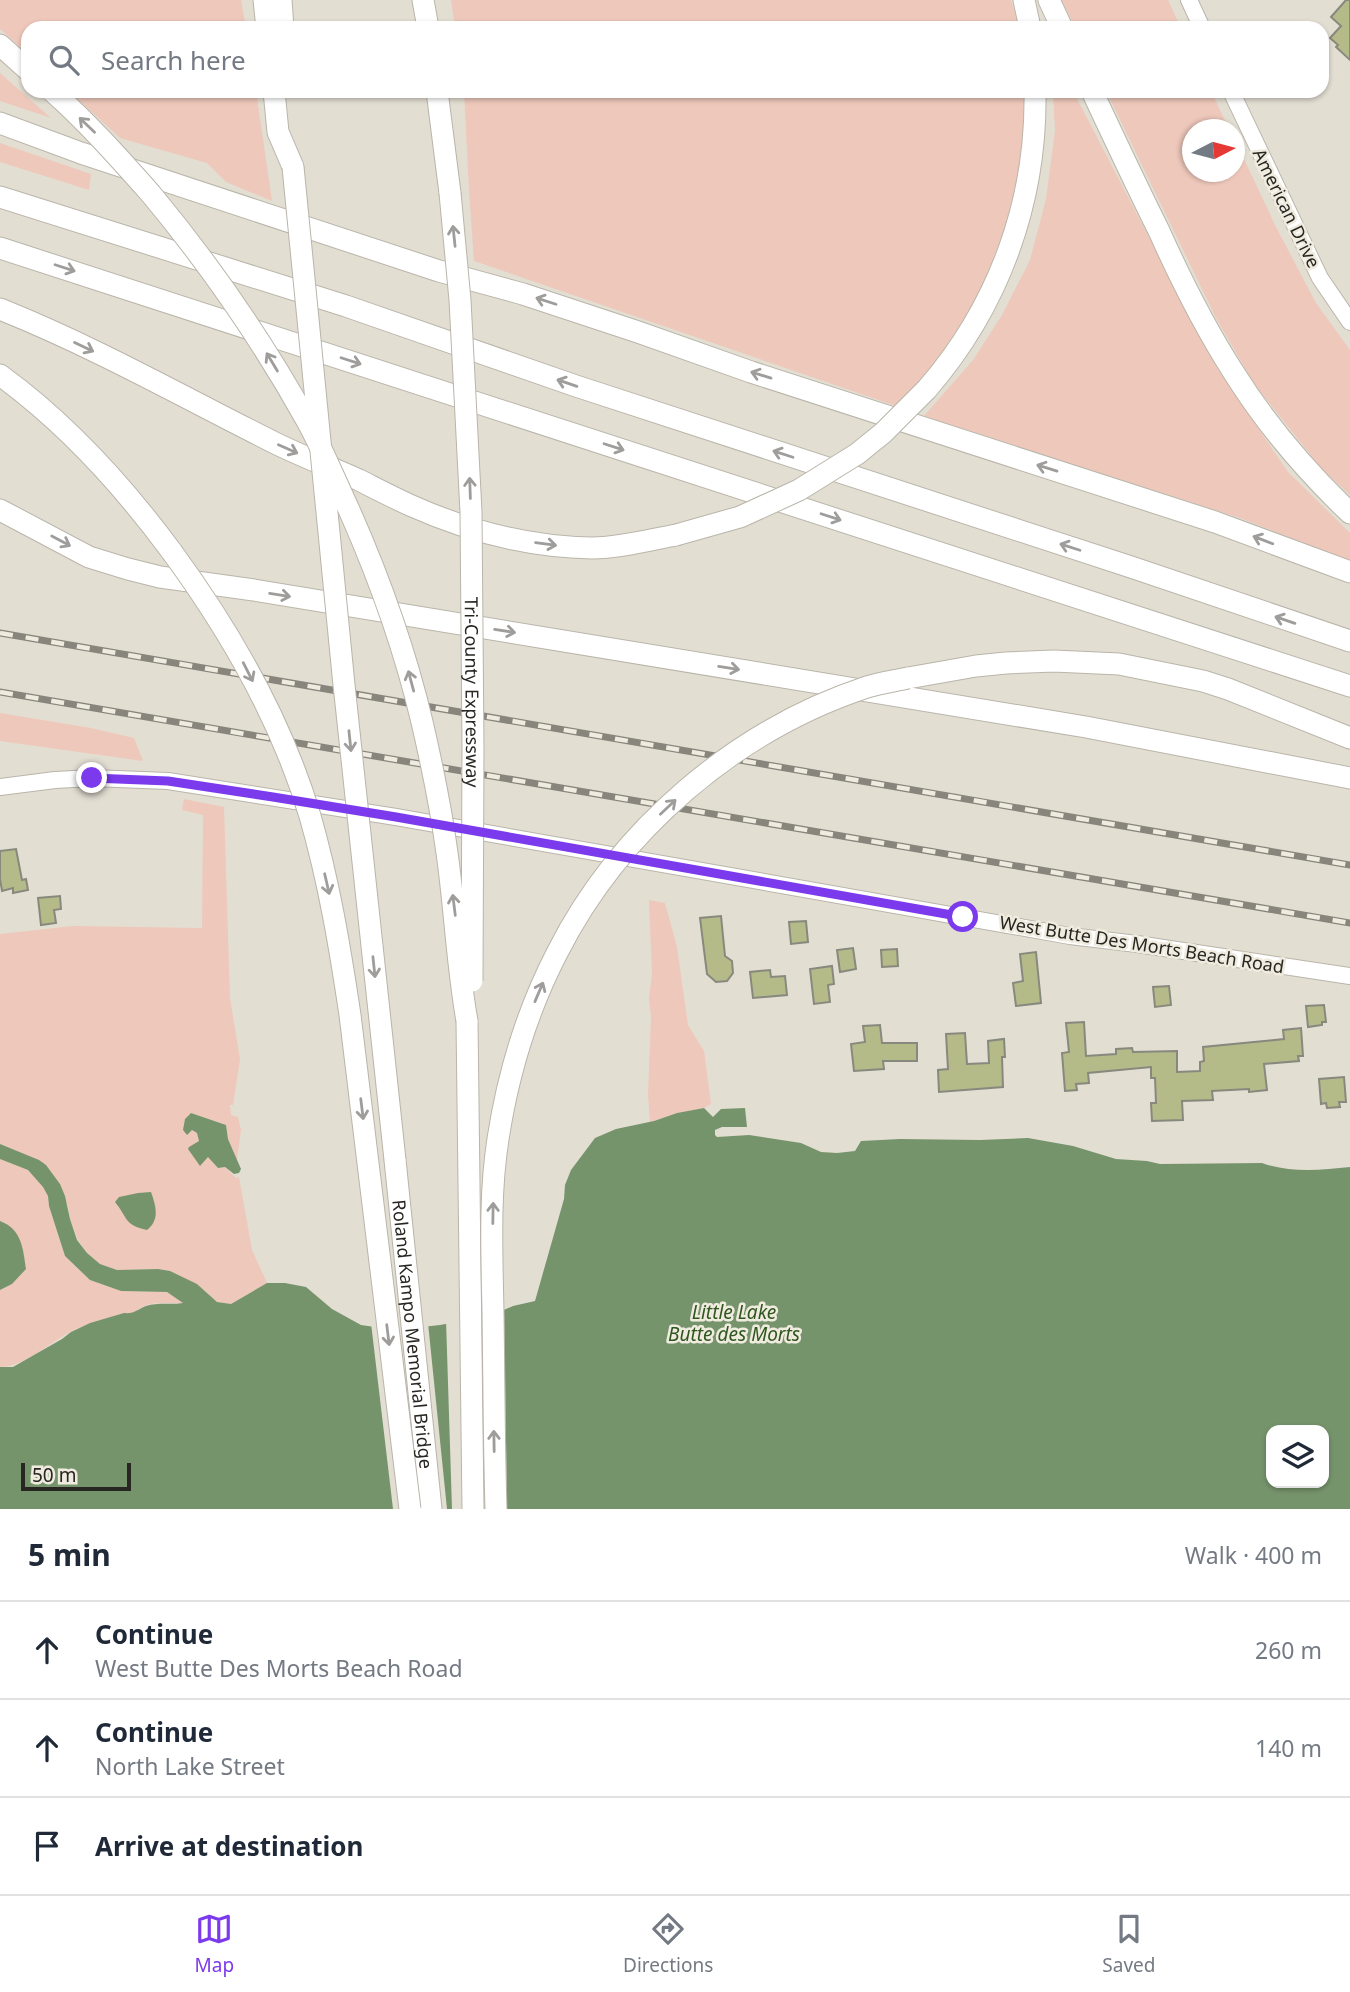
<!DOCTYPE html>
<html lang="en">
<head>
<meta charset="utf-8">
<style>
  body { margin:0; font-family:"Noto Sans",sans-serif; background:#f2f2f3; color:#1f2937 }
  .controls { position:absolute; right:21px; bottom:21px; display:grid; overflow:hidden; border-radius:14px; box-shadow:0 2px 5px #0004 }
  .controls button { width:63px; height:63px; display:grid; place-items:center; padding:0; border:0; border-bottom:2px solid #e0e1e3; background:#fff; color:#1f2937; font:35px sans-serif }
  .compass { position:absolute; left:1182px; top:119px; width:63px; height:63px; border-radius:50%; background:#fff; box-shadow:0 2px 5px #0004; rotate:84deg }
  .scale { position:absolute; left:21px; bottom:18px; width:110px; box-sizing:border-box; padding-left:7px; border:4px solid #272621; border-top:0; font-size:19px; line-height:24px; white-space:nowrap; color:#272621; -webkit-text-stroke:5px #f0ebdf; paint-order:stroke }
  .stop { position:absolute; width:21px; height:21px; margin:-16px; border:5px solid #7c3aed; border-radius:50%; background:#fff }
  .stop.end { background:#7c3aed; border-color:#fff; box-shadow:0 2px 7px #0008 }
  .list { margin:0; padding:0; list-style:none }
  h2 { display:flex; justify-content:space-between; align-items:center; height:91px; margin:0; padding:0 28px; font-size:30px }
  h2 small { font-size:23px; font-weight:400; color:#747a83 }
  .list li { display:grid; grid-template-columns:46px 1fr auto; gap:21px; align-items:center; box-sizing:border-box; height:98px; padding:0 28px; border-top:2px solid #e0e1e3 }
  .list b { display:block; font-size:26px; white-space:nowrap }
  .list p { margin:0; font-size:23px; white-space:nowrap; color:#747a83 }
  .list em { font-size:23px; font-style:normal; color:#747a83 }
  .icon { flex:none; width:38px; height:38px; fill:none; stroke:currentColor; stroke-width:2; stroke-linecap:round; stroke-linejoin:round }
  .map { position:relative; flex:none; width:1350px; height:1509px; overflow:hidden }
  .search { position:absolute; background:#fff; box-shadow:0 2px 5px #0004; left:21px; right:21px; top:21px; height:77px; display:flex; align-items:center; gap:18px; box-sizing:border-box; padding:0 24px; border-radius:21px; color:#747a83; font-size:26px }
  .sheet { height:385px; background:#fff }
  nav { display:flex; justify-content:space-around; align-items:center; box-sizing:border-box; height:98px; border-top:2px solid #e0e1e3; background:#fff; font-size:19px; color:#747a83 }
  nav a { display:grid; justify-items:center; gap:4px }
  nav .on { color:#7c3aed }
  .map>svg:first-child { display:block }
</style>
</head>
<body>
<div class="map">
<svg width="1350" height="1509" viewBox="0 0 1350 1509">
  <rect width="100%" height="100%" fill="#e3ded2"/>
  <path fill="#eec8bb" d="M0,0H241L246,28H28V54L0,29Z
    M451,0H1011L1019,28H455Z
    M1062,0H1168L1181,28H1075Z
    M0,73L51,118L0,101Z
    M69,91H256L272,201L226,182L207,163L120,138Z
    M464,91H1027L1022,159L1006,224L980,294L938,359L899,407L474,261L469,190Z
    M1053,91H1073L1217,368L1288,472L1350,533V561L1240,518L924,416L973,360L1002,315L1030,260L1046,199L1055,131Z
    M1106,91H1211L1229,129L1192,130V172H1234L1235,140L1276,227L1316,303L1350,350V495L1321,468L1254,384L1216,318Z
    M0,143L91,174L89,190L0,162Z
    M0,713L91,728L134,738L143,761L0,741Z
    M184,799L224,807L230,998L240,1059L233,1105H230L231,1115L238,1117L241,1130L237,1160L228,1139L226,1125L191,1113L192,1130L197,1133L201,1148L218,1168L225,1167L236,1178L239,1177L252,1250L267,1283L231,1304L217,1302L197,1284L158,1269L117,1270L100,1264L87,1253L78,1240L70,1219L68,1206L46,1165L0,1144V934L72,926L202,928L203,815L182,810Z
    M649,900L665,903L677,947L688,1025L704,1051L711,1104L704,1108L677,1113L650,1122L648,1095L651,1017L649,998L652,975Z
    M0,1159L28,1170L43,1187L48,1196L49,1206L65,1256L90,1280L121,1291L167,1292L185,1303C172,1304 156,1301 144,1306C137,1310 134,1315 124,1313C107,1319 88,1323 72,1331C50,1342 25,1367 0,1367V1290L12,1284L7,1224L0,1221Z"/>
  <path fill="#76946c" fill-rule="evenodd" d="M704,1108L713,1117L721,1109L745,1108L747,1127H722L715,1130V1135L717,1137L749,1135L801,1143L821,1152L837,1153L855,1151L861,1141L900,1139L980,1140L1028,1138L1073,1146L1116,1159L1147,1161L1160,1164L1262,1163C1290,1173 1321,1170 1350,1167V1509H0V1367H13L62,1339L71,1332L90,1323L124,1313C135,1314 138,1309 146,1306C158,1302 171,1305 183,1303L167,1292L121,1291L90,1280L65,1256L49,1206L48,1196L43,1187L28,1170L0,1159V1144L39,1160L46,1165L60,1184L65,1196L70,1219L77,1240L87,1253L100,1264L117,1270L158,1269L170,1271L197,1284L217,1302L231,1304L267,1283H285L306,1287L332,1309L361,1325L395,1330L440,1325L490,1316L513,1306L535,1301L564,1199L565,1185L571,1170L595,1138L616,1129L654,1121L677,1113ZM1271,1430H1324V1483H1271Z
    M191,1113L226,1125L228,1139L241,1169L239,1173L234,1174L225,1167L218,1168L208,1157L200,1166L188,1149L189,1147L199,1141L197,1133L192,1130L187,1135L183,1130L185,1119Z
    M151,1192C156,1206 160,1220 147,1230C124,1225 128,1218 115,1202L119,1197L138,1193Z
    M0,1221C22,1229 23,1249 26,1269L12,1284L0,1290Z"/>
  <path fill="#e3ded2" d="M504,1306L507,1509H452L446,1320L489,1313Z
    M371,1323L395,1326L428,1323L447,1509H393Z"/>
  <path fill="#b5ba89" stroke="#88897e" stroke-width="2" d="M1346,0H1350V60L1336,47L1338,45L1330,38L1341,26L1331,17Z
    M16,849L22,880L26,879L28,890L13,893V888L2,891L0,879V851Z
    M60,896L61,909L54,910L56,923L41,925L38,898Z
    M721,916L725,956L732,961L733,973L727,981L716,982L707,974L700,918Z
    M806,921L808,942L791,944L789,922Z
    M853,948L856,969L840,972L837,950Z
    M897,949L898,966L882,967L881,950Z
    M1036,952L1041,1003L1016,1006L1013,983L1023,981L1020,954Z
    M832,966L834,984L828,985L830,1002L814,1004L810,969Z
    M770,970L771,977L785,976L787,995L753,998L750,972Z
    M1169,986L1171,1005L1155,1007L1153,987Z
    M1324,1005L1326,1022H1322V1025L1308,1027L1306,1006Z
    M1084,1022L1086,1056L1116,1054V1049L1132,1048L1133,1052L1177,1051V1072L1200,1071V1062L1204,1061L1203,1047L1284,1039L1283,1030L1301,1028L1303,1056H1298L1299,1061L1264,1064L1267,1090L1249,1092V1089L1212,1091L1213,1100L1182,1101L1183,1120L1152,1121L1151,1103H1156L1155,1078H1151V1067L1088,1073L1089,1083L1076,1084L1077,1090L1065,1091L1062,1053L1069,1052L1066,1023Z
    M880,1025L882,1043H917V1061H883L884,1069L854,1071L851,1044L865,1042L863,1026Z
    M965,1033L967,1064L989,1063L988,1041L1004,1039L1005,1057H1002L1003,1087L939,1092L938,1070L948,1069L946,1034Z
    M1344,1077L1346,1102H1339L1340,1107L1327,1108L1326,1103L1321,1104L1319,1079Z"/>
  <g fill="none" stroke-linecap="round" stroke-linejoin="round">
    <g stroke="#bab5aa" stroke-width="18">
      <path id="secondary" d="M1189,0L1202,28
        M1231,91L1320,278L1350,322
        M0,787L55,780L92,778L168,781L396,817L1070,936L1137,944L1350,976"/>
    </g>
    <g stroke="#bab5aa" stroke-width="23">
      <g id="highway">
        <path d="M264,0L267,28"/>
        <path d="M281,0L283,28"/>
        <path d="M423,0L428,28"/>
        <path d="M1024,0L1030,28"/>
        <path d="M1049,0L1062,28"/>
        <path d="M0,45L28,70"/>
        <path d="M274,91L278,132L293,167"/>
        <path d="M437,91L450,193"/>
        <path d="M1092,91C1114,138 1136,185 1159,231C1181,280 1205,328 1234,373C1266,424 1306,471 1350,513"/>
        <path d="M0,123L81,153L439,271L523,294L638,332L751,372L1215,522L1350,572"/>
        <path d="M0,197L346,306L576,386L1131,567L1350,641"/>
        <path d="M0,248L1350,686"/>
        <path d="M0,309C95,347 185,398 277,444C304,457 332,468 359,480C377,489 394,498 412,506C468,531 530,547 592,548C619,548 649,540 676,535"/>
        <path d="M0,375C66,423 124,487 172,552"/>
        <path d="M927,389C999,306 1037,201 1035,91"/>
        <path d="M0,510L89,557L128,569L160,577L254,590L1086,727L1350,778"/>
        <path d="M908,678L976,666L1006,663L1054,661L1119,664L1203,681L1228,689L1350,738"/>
        <path d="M467,1021L473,1509"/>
        <path id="s1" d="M395,1160L431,1509"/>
      </g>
    </g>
    <use href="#secondary" stroke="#fff" stroke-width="16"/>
    <use href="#highway" stroke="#fff" stroke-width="21"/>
    <g stroke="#88857c" stroke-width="7">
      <path id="rail" d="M0,633L1350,865
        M0,692L1350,923"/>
    </g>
    <use href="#rail" stroke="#f0ebdf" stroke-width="4.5" stroke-dasharray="13" stroke-linecap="butt"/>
    <g stroke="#bab5aa" stroke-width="23" stroke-linecap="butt">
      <g id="highway-bridge">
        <path d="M52,91C88,123 119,158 151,194C210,265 262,340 307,421C323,450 336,482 350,512C380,580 405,650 422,722C432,765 441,809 447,853C455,909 457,965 467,1021"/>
        <path d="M293,167L344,685L395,1160"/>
        <path id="s2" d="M450,193L460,300L471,512L473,748L472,981"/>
        <path d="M676,535L740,517L799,490L857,454L883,433L927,389"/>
        <path d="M172,552C230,631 282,722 310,816C329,882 340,948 350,1015L410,1509"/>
        <path d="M496,1509C494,1444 494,1378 493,1313C492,1255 489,1196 498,1139C508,1074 527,1011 557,953C619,830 736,730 867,687C880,683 894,681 908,678"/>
      </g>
    </g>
    <use href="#highway-bridge" stroke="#fff" stroke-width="21"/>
  </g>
  <defs><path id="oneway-shaft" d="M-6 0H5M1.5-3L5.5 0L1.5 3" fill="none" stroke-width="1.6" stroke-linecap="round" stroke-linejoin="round" transform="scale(1.75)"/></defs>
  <g stroke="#9e9d9b">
    <use href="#oneway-shaft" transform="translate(87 125) rotate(-136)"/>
    <use href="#oneway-shaft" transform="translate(454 236) rotate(-96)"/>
    <use href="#oneway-shaft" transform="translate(65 268) rotate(18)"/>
    <use href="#oneway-shaft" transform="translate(546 301) rotate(-162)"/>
    <use href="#oneway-shaft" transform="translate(84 347) rotate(26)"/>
    <use href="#oneway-shaft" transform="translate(351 361) rotate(18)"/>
    <use href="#oneway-shaft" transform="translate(272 362) rotate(-121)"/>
    <use href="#oneway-shaft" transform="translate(761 375) rotate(-163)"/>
    <use href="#oneway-shaft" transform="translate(567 383) rotate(-161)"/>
    <use href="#oneway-shaft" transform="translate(614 447) rotate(18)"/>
    <use href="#oneway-shaft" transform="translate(288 449) rotate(24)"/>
    <use href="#oneway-shaft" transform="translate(783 454) rotate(-162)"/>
    <use href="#oneway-shaft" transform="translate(1047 468) rotate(-163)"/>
    <use href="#oneway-shaft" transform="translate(470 488) rotate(-92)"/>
    <use href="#oneway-shaft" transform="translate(831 517) rotate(18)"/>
    <use href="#oneway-shaft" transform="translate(1263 540) rotate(-159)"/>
    <use href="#oneway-shaft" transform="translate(61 541) rotate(28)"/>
    <use href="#oneway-shaft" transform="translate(546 544) rotate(7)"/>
    <use href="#oneway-shaft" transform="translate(1070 547) rotate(-162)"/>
    <use href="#oneway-shaft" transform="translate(280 595) rotate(9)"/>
    <use href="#oneway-shaft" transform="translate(1285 620) rotate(-161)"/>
    <use href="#oneway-shaft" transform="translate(505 631) rotate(9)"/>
    <use href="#oneway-shaft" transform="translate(729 668) rotate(9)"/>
    <use href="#oneway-shaft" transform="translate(248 672) rotate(63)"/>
    <use href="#oneway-shaft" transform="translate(411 681) rotate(-105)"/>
    <use href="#oneway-shaft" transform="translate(350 741) rotate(84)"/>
    <use href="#oneway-shaft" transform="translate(668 807) rotate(-43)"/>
    <use href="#oneway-shaft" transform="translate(327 884) rotate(77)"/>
    <use href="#oneway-shaft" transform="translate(454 905) rotate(-97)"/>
    <use href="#oneway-shaft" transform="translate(374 967) rotate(84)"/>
    <use href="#oneway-shaft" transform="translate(539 992) rotate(-67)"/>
    <use href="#oneway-shaft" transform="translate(362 1109) rotate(83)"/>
    <use href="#oneway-shaft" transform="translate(493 1213) rotate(-89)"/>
    <use href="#oneway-shaft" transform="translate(388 1335) rotate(83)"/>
    <use href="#oneway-shaft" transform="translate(494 1441) rotate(-91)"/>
  </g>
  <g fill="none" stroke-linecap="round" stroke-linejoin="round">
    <path stroke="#7c3aed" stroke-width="9" d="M92,778L168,781L273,797L396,817L963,917"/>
  </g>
  <g text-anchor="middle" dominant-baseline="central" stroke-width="5" stroke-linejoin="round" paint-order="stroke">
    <g font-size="18" fill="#272621" stroke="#f0ebdf">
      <text transform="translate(1287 208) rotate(64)">American Drive</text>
      <text stroke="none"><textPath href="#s2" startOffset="500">Tri-County Expressway</textPath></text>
      <text transform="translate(1142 944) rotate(9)">West Butte Des Morts Beach Road</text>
      <text stroke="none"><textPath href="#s1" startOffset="175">Roland Kampo Memorial Bridge</textPath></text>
    </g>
    <g font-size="19" font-style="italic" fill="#2e561e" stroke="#f0ebdf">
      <text x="734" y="1312">Little Lake<tspan x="734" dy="22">Butte des Morts</tspan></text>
    </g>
  </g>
</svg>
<div class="controls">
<button><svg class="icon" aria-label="layers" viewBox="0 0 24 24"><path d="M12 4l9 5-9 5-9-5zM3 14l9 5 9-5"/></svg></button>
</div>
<svg class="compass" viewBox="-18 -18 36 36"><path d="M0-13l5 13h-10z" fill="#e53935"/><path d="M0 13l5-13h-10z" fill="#747a83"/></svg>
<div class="scale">50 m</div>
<div class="stop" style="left:963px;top:917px"></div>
<div class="stop end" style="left:92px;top:778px"></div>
<div class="search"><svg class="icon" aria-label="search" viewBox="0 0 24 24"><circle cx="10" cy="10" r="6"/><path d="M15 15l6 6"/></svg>Search here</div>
</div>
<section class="sheet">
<h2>5 min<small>Walk · 400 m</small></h2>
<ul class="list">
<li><svg class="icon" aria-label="ahead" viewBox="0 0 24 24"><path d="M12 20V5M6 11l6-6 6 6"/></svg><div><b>Continue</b><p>West Butte Des Morts Beach Road</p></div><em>260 m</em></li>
<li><svg class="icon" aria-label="ahead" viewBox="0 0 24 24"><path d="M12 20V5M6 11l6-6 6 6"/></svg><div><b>Continue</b><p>North Lake Street</p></div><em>140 m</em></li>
<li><svg class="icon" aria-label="arrive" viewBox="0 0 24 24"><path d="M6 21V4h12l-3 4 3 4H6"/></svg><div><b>Arrive at destination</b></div></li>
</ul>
</section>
<nav>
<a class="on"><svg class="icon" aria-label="map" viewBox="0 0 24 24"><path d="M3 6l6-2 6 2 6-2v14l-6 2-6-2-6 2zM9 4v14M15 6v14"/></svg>Map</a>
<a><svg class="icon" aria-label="directions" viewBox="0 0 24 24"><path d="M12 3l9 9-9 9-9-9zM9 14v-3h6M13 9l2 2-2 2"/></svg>Directions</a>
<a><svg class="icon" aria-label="saved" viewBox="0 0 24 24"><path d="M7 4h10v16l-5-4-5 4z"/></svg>Saved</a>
</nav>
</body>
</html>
